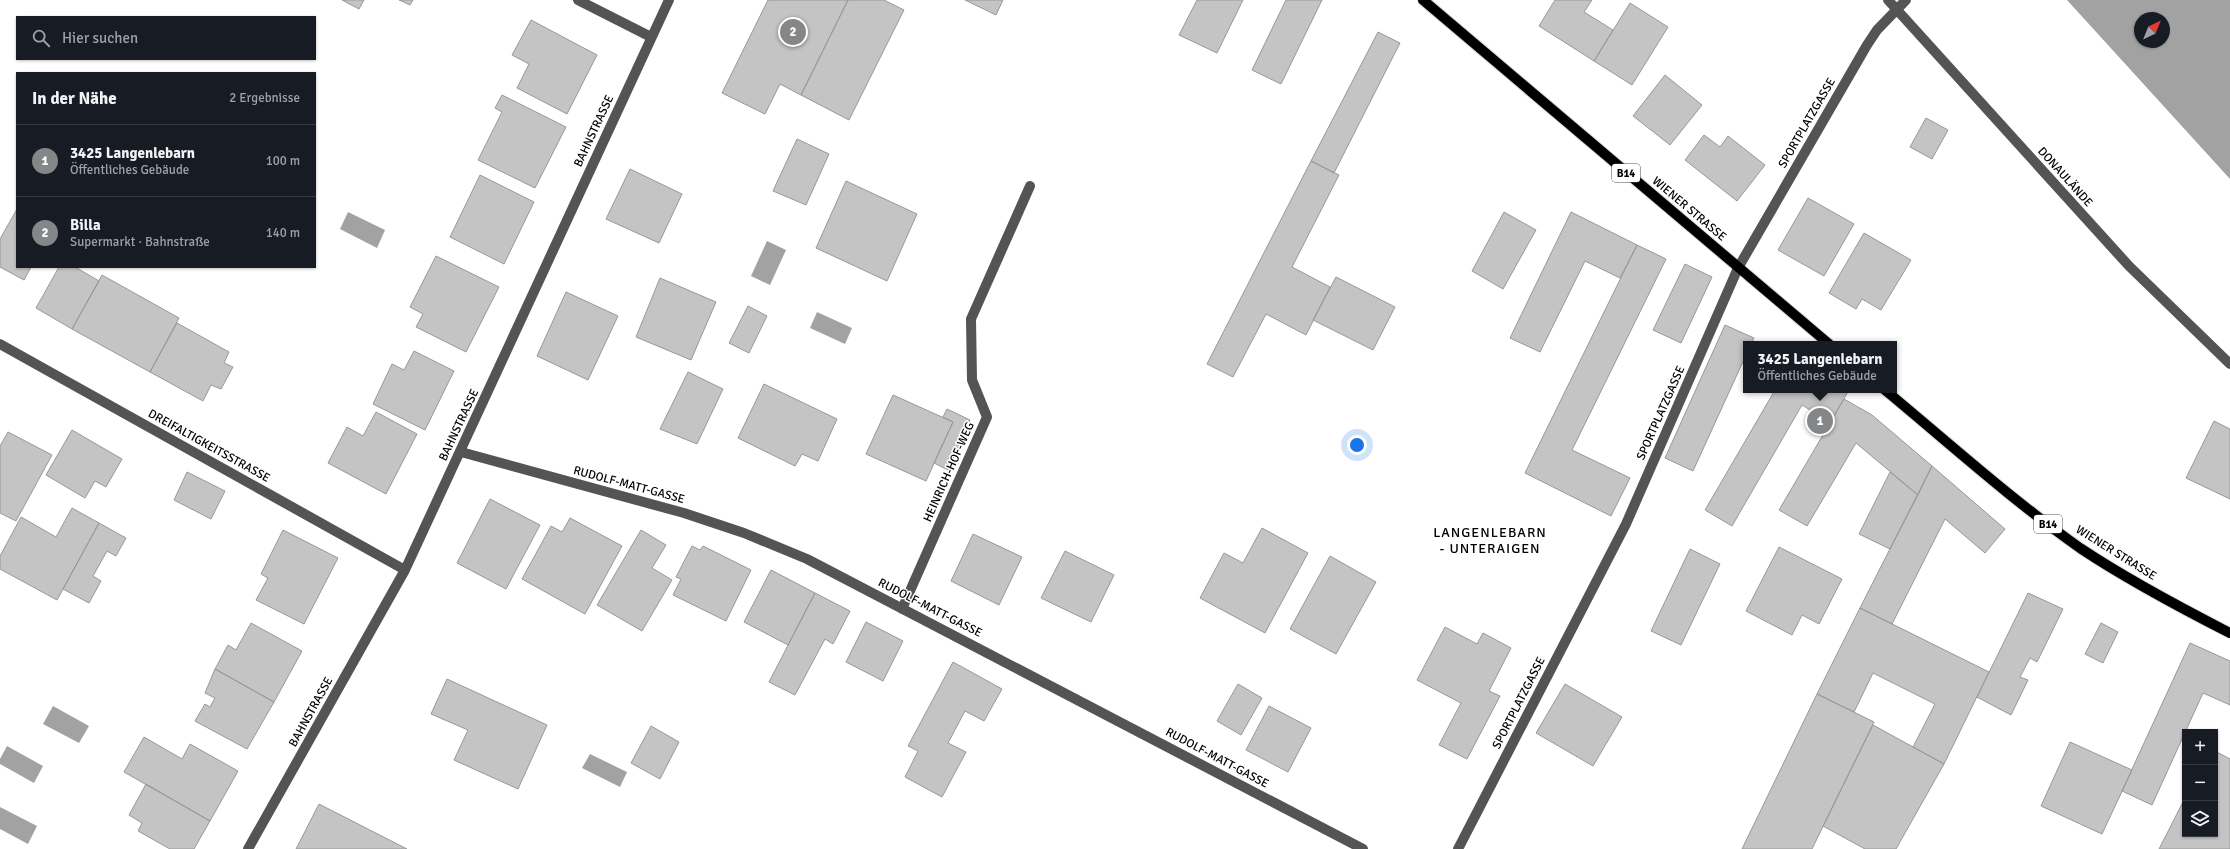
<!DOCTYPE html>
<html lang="de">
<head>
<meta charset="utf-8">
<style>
  body { margin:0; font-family:Signika,sans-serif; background:#242831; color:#f1f3f6 }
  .controls { position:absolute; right:12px; bottom:12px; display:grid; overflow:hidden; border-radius:0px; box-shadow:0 1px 3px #0004 }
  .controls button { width:36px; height:36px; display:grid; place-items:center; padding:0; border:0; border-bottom:1px solid #363941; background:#171b24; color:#f1f3f6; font:20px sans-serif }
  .compass { position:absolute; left:2134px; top:12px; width:36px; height:36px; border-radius:50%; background:#171b24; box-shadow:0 1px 3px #0004; rotate:43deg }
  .you { position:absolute; left:1357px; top:445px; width:14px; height:14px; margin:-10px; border:3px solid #fff; border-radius:50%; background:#1a73e8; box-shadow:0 0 0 6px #1a73e833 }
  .badge { display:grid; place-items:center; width:26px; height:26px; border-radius:50%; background:#858687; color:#fff; font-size:13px; font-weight:700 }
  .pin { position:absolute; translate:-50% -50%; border:2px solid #fff; box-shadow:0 1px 4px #0006 }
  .popup { position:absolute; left:1743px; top:341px; width:154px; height:52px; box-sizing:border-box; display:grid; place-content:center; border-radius:0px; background:#171b24; filter:drop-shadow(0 1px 3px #0005); font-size:13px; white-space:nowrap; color:#9ea1a6 }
  .popup b { font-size:15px; color:#f1f3f6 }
  .popup::after { content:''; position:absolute; left:50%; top:100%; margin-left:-8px; border:8px solid transparent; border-top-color:#171b24 }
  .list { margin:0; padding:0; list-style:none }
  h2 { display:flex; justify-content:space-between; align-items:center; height:52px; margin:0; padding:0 16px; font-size:17px }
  h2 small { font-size:13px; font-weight:400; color:#9ea1a6 }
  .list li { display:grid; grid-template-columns:26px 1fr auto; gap:12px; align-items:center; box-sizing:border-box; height:72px; padding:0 16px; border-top:1px solid #363941 }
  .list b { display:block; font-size:15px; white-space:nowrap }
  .list p { margin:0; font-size:13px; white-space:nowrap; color:#9ea1a6 }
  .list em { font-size:13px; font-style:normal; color:#9ea1a6 }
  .icon { flex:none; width:22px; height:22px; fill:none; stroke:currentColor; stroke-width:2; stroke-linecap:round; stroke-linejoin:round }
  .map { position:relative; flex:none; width:2230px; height:849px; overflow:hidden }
  .search { position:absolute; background:#171b24; box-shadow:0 1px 3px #0004; left:16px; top:16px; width:300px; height:44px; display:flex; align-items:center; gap:10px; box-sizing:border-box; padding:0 14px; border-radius:0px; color:#9ea1a6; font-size:15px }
  .panel { position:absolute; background:#171b24; box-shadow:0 1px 3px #0004; left:16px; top:72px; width:300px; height:196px; border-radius:0px }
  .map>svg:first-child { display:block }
</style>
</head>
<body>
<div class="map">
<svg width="2230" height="849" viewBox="0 0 2230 849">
  <rect width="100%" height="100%" fill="#fff"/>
  <path fill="#a2a2a2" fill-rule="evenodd" d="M2067,0H2230V179ZM2140,18H2164V42H2140Z
    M348,212L385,230L377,248L340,229Z
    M767,241L786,250L770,285L751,276Z
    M817,312L852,328L845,344L810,328Z
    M53,706L89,726L79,743L43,724Z
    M7,746L43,766L34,783L0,764V759Z
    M590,754L627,772L620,787L582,768Z
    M0,807L37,826L28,844L0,829Z"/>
  <path fill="#c4c4c4" stroke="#989898" d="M342,0H364L359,9Z
    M399,0H413L410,5Z
    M768,0H848L801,95L780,84L765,114L722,93Z
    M848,0H884L904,10L849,120L801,95Z
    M965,0H1003L996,15Z
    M1197,0H1243L1217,53L1179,35Z
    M1286,0H1322L1281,84L1252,70Z
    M1555,0H1592L1584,12L1613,30L1594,61L1539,26Z
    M1630,3L1668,27L1632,85L1594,61Z
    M531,20L597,55L567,114L517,88L529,64L512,55Z
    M1378,32L1400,43L1334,173L1311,161Z
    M1665,75L1702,105L1670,145L1633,116Z
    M502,95L566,127L535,188L478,160L502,112L495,108Z
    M1926,118L1948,130L1932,159L1910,147Z
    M1704,135L1720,147L1728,136L1765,165L1737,201L1685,160Z
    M797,139L829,154L806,205L773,191Z
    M1311,161L1339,175L1292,267L1330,287L1306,335L1266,314L1233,377L1207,364Z
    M630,169L682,194L659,243L606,219Z
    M480,175L534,202L504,264L450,237Z
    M846,181L917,214L887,281L816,248Z
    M1808,198L1854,224L1824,276L1778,250Z
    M17,209V267H31L24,280L0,267V239Z
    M1504,212L1536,230L1503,289L1472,271Z
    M1571,212L1637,245L1620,278L1585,261L1540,352L1510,338Z
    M1864,233L1911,260L1881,310L1862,299L1856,309L1829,293Z
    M1637,245L1666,259L1572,450L1630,478L1611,516L1525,473Z
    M436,256L499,287L466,352L416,327L423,314L410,307Z
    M1685,264L1712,277L1681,343L1653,330Z
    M59,267H75L99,281L72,329L36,308Z
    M102,275L179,318L150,372L72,329Z
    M1336,277L1395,307L1373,350L1313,320Z
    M660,278L716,302L691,360L636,337Z
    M566,292L618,316L588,380L537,356Z
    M748,306L767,316L749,353L729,343Z
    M177,323L229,352L224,363L233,367L221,389L211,385L203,401L150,372Z
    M1725,325L1754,338L1751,344H1746V355L1693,471L1665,458Z
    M414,351L454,371L425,430L373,404L392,364L404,370Z
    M688,372L723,389L697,444L660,429Z
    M764,384L837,419L818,461L802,454L795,466L738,438Z
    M1775,390H1849L1830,422L1802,405L1732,526L1705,510Z
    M893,395L953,422L926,481L866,454Z
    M1844,399L1872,415L1932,466L1918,495L1856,443L1807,526L1779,510Z
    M947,409L970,420L948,470L934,463L953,422L943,417Z
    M376,412L417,434L386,494L328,463L347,427L363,436Z
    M2214,421L2230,429V499L2186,478Z
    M72,430L122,459L106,487L95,481L85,498L46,475Z
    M8,432L52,455L16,521L0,513V446Z
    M1932,466L2005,529L1985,553L1945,519L1892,624L1860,608Z
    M187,472L225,491L211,519L174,500Z
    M1890,472L1918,495L1890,549L1859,534Z
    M490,499L540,525L506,589L457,563Z
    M72,508L99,523L57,600L0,569V556L21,517L56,537Z
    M570,518L622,546L585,614L522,579L551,526L562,532Z
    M99,523L126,538L116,556L107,551L93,576L101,581L89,603L63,589Z
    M1262,528L1308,553L1265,633L1200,598L1224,553L1243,563Z
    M283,530L338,558L304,624L256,600L268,578L261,574Z
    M641,530L666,545L652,568L672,580L642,631L597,605Z
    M973,534L1022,557L999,605L951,581Z
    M692,546L700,550L703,546L751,570L726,621L673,595L681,579L676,577Z
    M1779,547L1842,579L1819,624L1802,615L1792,635L1746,611Z
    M1690,549L1720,564L1681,645L1651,631Z
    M1065,551L1114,575L1091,622L1041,598Z
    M1330,556L1376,582L1336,654L1290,629Z
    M771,570L815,593L788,645L744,622Z
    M815,593L850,611L833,644L825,639L795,695L769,682Z
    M2028,593L2063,609L2037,662L2030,658L2020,677L2028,680L2011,715L1977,697Z
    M1860,608L1989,672L1944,764L1913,747L1935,704L1873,673L1854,712L1817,694Z
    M866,622L903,641L883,681L846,662Z
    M251,623L302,651L274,702L215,669L228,645L236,650Z
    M2101,623L2118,632L2103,663L2085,654Z
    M1445,627L1477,644L1483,633L1511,648L1489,691L1500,696L1467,759L1439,745L1461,703L1417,680Z
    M2190,643L2230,661V705L2203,693L2152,805L2122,791Z
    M953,662L1002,689L984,721L965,711L948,743L966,752L942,797L905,777L918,751L908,746Z
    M215,669L274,702L247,749L195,721L205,704L210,707L215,698L205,693Z
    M447,679L547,725L518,789L454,760L468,730L431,714Z
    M1238,684L1262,698L1241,735L1217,721Z
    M1565,684L1622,717L1593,766L1536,733Z
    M1817,694L1874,722L1812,849H1742Z
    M1269,706L1311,728L1288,772L1246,750Z
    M1873,725L1944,764L1896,849H1865L1823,826Z
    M651,726L679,742L660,779L631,763Z
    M144,737L182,759L190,744L238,771L210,821L124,772Z
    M2070,742L2132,770L2102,834L2041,806Z
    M2215,751L2230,759V849H2159L2185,798V834H2215Z
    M146,784L210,821L194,849H170L138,831L142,823L129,815Z
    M319,804L407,849H296Z"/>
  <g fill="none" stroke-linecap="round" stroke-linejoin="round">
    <g stroke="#dbdbdb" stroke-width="12">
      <path id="major" d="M1423,0L1829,344
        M1885,390C1949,443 2012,500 2080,548C2128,580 2179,607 2230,633"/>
    </g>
    <path stroke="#545454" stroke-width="10" d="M578,0L651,37
      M1888,0L2129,266L2230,364
      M0,344L405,570
      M461,452L684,513L744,533L807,559L1363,849
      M902,609L987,417L972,380L971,319L1030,186
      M248,849L405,570L669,0
      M1458,849L1626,524L1738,268L1867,45L1877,30L1906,0"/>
    <use href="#major" stroke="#000" stroke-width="10"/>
  </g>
  <g text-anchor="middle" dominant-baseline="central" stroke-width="3" stroke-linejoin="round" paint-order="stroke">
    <g fill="#fff" stroke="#4c4c4c" stroke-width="1">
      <rect x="1612" y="164" width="28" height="18" rx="3"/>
      <rect x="2034" y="515" width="28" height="18" rx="3"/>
    </g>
    <g font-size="11" font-weight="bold" fill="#000">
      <text x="1626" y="173">B14</text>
      <text x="2048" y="524">B14</text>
    </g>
    <g font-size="12" fill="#000" stroke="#fff">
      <text transform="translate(1807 123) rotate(-60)">SPORTPLATZGASSE</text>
      <text transform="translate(594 131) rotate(-65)">BAHNSTRASSE</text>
      <text transform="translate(2065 177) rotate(48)">DONAULÄNDE</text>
      <text transform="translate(1689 209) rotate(40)">WIENER STRASSE</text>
      <text transform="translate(1661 413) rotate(-66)">SPORTPLATZGASSE</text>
      <text transform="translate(459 425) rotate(-65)">BAHNSTRASSE</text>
      <text transform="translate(209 446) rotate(29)">DREIFALTIGKEITSSTRASSE</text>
      <text transform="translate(949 472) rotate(-66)">HEINRICH-HOF-WEG</text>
      <text transform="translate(629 485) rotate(15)">RUDOLF-MATT-GASSE</text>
      <text transform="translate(2116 553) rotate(32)">WIENER STRASSE</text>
      <text transform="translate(930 608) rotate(27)">RUDOLF-MATT-GASSE</text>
      <text transform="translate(1519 703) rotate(-63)">SPORTPLATZGASSE</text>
      <text transform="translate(311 712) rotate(-61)">BAHNSTRASSE</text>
      <text transform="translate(1217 758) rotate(28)">RUDOLF-MATT-GASSE</text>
    </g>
    <g font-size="14" letter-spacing="1" fill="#000" stroke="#fff">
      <text x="1490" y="532">LANGENLEBARN<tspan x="1490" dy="16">- UNTERAIGEN</tspan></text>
    </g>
  </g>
</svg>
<div class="controls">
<button>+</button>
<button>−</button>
<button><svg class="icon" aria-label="layers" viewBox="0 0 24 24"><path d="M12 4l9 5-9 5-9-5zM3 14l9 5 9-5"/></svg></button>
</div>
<svg class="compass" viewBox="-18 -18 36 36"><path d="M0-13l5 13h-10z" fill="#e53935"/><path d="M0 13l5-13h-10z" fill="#9ea1a6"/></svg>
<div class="you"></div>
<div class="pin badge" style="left:1820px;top:421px">1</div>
<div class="popup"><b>3425 Langenlebarn</b>Öffentliches Gebäude</div>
<div class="pin badge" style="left:793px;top:32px">2</div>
<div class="search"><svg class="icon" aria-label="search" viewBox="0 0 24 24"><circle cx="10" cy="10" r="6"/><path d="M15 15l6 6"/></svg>Hier suchen</div>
<section class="panel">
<h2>In der Nähe<small>2 Ergebnisse</small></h2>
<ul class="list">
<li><span class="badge">1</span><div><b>3425 Langenlebarn</b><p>Öffentliches Gebäude</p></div><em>100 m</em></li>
<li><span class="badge">2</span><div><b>Billa</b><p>Supermarkt · Bahnstraße</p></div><em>140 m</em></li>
</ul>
</section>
</div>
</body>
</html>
